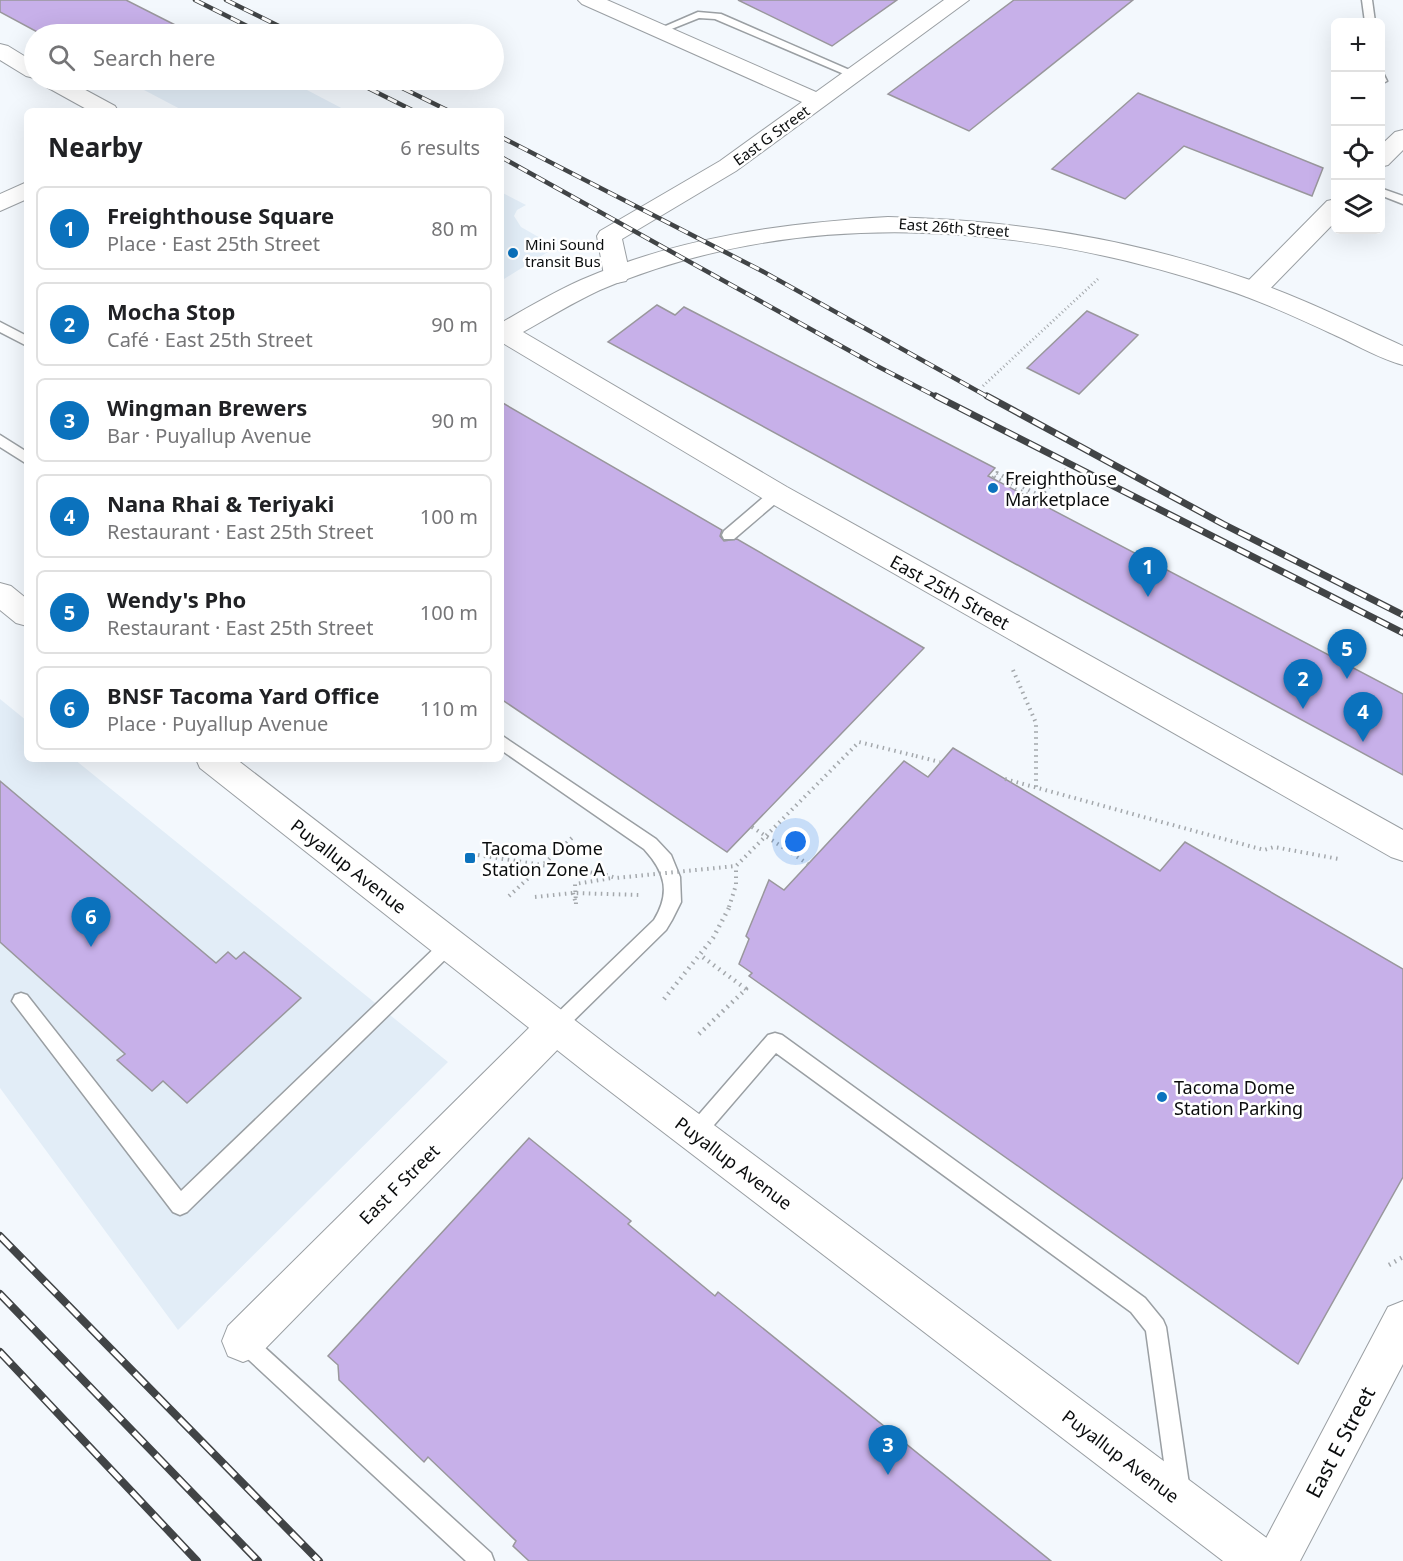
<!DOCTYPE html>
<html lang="en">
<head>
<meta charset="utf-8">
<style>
  body { margin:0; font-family:"Noto Sans",sans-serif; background:#f2f2f2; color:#202124 }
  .controls { position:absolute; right:18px; top:18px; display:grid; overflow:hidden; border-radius:9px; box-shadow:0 6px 24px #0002 }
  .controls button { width:54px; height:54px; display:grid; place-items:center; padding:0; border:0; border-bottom:2px solid #e0e0e0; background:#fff; color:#202124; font:30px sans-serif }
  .you { position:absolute; left:796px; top:842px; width:21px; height:21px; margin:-15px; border:4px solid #fff; border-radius:50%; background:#1a73e8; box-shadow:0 0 0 9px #1a73e833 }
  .badge { display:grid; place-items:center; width:39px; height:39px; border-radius:50%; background:#0b72bd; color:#fff; font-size:20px; font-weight:700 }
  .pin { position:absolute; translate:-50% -50px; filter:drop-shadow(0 2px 3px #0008) }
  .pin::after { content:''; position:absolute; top:32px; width:21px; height:18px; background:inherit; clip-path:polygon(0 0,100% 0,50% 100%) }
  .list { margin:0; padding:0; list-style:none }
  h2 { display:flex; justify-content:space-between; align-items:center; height:78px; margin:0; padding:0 24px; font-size:26px }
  h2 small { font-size:20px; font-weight:400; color:#757577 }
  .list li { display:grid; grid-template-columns:39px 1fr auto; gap:18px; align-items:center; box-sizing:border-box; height:84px; margin:0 12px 12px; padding:0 12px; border:2px solid #e0e0e0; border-radius:9px }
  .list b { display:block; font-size:22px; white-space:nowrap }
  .list p { margin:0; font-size:20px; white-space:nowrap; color:#757577 }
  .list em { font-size:20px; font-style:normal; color:#757577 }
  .icon { flex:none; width:33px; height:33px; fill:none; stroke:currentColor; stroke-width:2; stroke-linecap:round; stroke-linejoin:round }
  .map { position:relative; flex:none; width:1403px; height:1561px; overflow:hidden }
  .search { position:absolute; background:#fff; box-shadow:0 6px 24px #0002; left:24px; top:24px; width:480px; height:66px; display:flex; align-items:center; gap:15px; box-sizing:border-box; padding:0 21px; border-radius:33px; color:#757577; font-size:22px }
  .panel { position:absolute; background:#fff; box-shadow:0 6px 24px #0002; left:24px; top:108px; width:480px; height:654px; border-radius:9px }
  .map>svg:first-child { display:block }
</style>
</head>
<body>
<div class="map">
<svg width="1403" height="1561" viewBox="0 0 1403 1561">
  <rect width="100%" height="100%" fill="#f3f8fd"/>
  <path fill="#e2edf7" d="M125,80H288L347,111H184Z
    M501,192L526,205L517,210L514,216L521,227L556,247L504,279L501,277Z
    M0,699L27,721V759H74L448,1062L178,1330L0,1088Z"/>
  <path fill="#c7b0e9" stroke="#99979c" stroke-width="1.5" d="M0,0H126L193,34H41L0,12Z
    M738,0H897L832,46Z
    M1014,0H1133L969,131L888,94Z
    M1138,93L1323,168L1312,196L1184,146L1125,199L1052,169Z
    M657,305L675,315L684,307L995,468L988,476L1403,694V775L608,342Z
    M1087,311L1138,335L1079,394L1027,368Z
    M501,402L722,530L720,536L724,541L737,539L924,648L727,852L501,699Z
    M953,748L1160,871L1185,842L1403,969V1177L1298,1364L749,976L752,973L739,964L749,939L746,936L769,880L784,890L904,761L928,777Z
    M0,781L216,963L228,952L236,959L244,952L301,998L187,1103L163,1081L152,1091L117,1060L125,1054L0,942Z
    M529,1138L631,1221L628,1224L715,1296L718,1292L1051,1561H529L513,1546L516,1541L428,1457L424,1462L339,1380L338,1365L328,1356Z"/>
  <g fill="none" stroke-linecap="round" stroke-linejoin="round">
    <g stroke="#9a9fa3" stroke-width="3">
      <path id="service" d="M1362,0H1372L1375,22H1365Z
        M698,12L721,14L861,75L855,78L851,77L715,19L699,18L659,34L654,31Z
        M1380,74L1384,75L1387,81L1381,84Z
        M1380,188L1403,196V204L1380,195Z
        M0,322L27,336V346L0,332Z
        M0,435L27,452V464L0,447Z
        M777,489L784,494L782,498L734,539H724L722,535L724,531L772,490Z
        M501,735L656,839L671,855L680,877L681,902L672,920L666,930L561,1033L555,1035L549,1033L546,1027L549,1021L654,920C671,892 665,872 644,849L501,750Z
        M450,936L456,939L459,944L456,949L187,1212L180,1215L173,1212L12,1001L15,995L21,993L27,995L181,1191L444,939Z
        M775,1033L782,1035L1145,1298L1163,1320L1166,1327L1190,1491L1187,1499L1179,1502L1171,1499L1168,1491L1146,1331L1131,1312L776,1053L702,1139L695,1142L688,1139L685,1133L688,1127L768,1035Z
        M243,1331L250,1334L491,1553L494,1561H466L236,1348L233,1341L236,1334Z"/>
    </g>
    <g stroke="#9a9fa3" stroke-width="2">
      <path id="minor" d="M578,0H607L816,92L944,0H969L736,171L622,239L630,275L626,281L617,283L608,281L604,275L597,236L600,231L720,161L802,102L582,4Z
        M0,44L8,46L34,62V78L26,76L0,60Z
        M40,80H67L115,106L118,111H90L43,85Z
        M1403,130V150L1388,165L1380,167V146L1395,132Z
        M27,182V199L0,211V194Z
        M1336,199V221L1263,296L1254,298L1245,296L1241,290L1245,284L1327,201Z
        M555,1010L568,1015L573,1027L568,1039L258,1356L243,1362L228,1356L222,1341L228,1326L542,1015Z
        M1403,1301V1364L1300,1561H1254L1388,1307Z"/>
    </g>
    <g stroke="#9a9fa3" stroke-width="2">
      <path id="tertiary" d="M888,217C1014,220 1129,238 1247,279C1301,297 1352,323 1403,346V365C1381,359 1360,347 1339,337C1302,320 1264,302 1224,289C1024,222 798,205 600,290C574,302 548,318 523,332L787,487L1403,830V861L1391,857L767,501L501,342V323C527,308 554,292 581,280C679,237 784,223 888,217Z"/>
    </g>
    <g stroke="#9a9fa3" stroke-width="2">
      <path id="secondary" d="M0,583L11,586L27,599V626L16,623L0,610Z
        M196,759H236L616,1052L1276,1545L1282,1561H1223L590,1076L200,768Z"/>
    </g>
    <path stroke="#a4a8ac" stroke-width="3" stroke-dasharray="1 3" stroke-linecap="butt" d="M983,386L1099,278"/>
    <path stroke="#a4a8ac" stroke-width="4" stroke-dasharray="1.5 4.5" stroke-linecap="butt" d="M994,477L1036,499
      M993,478L997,473L1040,496
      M1040,496L1067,469
      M1013,670L1036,723V788
      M916,756L940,762
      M1005,779L1264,850L1274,847L1339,859
      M752,827L808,864
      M478,855L606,875
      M573,893L576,904
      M509,896L573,837
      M535,897L573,893L641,895
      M729,907L736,885V866"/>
    <path stroke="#a4a8ac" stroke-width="4.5" stroke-dasharray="1.5 5" stroke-linecap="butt" d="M664,999L713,938L730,906
      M699,1034L746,989L700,955
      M1389,1265L1403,1257"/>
    <use href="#service" fill="#fff" fill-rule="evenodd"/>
    <use href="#minor" fill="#fff" fill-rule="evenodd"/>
    <use href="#tertiary" fill="#fff" fill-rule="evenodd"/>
    <use href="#secondary" fill="#fff" fill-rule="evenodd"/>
    <g stroke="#414446" stroke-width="4.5">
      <path id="rail-far2" d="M195,0L263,34
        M226,0L295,34
        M352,80L414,111
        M386,80L449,111
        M501,137L762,271L990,398
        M501,157L877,366L939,398"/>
    </g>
    <g stroke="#414446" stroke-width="7">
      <path id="rail-far1" d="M936,396L1403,633
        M987,396L1223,524L1403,615"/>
    </g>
    <g stroke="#414446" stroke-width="8">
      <path id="rail" d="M0,1236L319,1561
        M0,1294L258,1561
        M0,1352L197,1561"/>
    </g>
    <use href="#rail-far2" stroke="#fff" stroke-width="3" stroke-dasharray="10" stroke-linecap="butt"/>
    <use href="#rail-far1" stroke="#fff" stroke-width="4.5" stroke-dasharray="13" stroke-linecap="butt"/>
    <use href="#rail" stroke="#fff" stroke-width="5" stroke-dasharray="16" stroke-linecap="butt"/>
    <path stroke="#a4a8ac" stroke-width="4" stroke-dasharray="1.5 4.5" stroke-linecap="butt" d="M606,875L616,878L736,866L859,742L916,756
      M576,904L575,884L612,878"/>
  </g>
  <g fill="#0b72bd" stroke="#fff" stroke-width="2">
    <circle cx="513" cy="253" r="6"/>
    <circle cx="993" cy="488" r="6"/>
    <rect x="464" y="852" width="12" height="12" rx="3"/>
    <circle cx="1162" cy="1097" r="6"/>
  </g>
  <g text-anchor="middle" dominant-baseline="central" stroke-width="5" stroke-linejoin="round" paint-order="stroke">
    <g font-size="15" fill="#0b0d0e" stroke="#fff">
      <text transform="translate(771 135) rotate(-36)">East G Street</text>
      <text transform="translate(954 227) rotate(4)">East 26th Street</text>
    </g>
    <g font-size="15" fill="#0b0d0e" stroke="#fff" text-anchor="start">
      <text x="525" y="244">Mini Sound<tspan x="525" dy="17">transit Bus</tspan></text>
    </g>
    <g font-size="18" fill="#0b0d0e" stroke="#fff" text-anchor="start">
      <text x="1005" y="478">Freighthouse<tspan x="1005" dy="21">Marketplace</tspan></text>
      <text x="482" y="848">Tacoma Dome<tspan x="482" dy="21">Station Zone A</tspan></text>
      <text x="1174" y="1087">Tacoma Dome<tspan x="1174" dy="21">Station Parking</tspan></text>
    </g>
    <g font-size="18" fill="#0b0d0e" stroke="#fff">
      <text transform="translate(950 592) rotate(29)">East 25th Street</text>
      <text transform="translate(349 866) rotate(38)">Puyallup Avenue</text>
      <text transform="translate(734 1163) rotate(37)">Puyallup Avenue</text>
      <text transform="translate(399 1184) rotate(-45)">East F Street</text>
      <text transform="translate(1121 1456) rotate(37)">Puyallup Avenue</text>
    </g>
    <g font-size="21" fill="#0b0d0e" stroke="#fff">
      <text transform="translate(1340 1442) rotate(-62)">East E Street</text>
    </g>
  </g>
</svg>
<div class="controls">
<button>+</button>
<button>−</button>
<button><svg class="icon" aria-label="locate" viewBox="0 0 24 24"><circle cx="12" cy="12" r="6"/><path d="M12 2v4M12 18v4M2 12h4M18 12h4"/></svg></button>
<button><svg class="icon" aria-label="layers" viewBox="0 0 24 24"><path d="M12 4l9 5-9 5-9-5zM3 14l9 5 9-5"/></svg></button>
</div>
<div class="you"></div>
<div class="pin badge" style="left:1148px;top:597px">1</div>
<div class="pin badge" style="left:1303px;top:709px">2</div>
<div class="pin badge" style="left:888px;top:1475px">3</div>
<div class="pin badge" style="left:1363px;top:742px">4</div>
<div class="pin badge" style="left:1347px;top:679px">5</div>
<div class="pin badge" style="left:91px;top:947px">6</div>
<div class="search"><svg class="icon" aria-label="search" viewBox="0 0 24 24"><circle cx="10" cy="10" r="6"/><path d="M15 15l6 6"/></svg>Search here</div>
<section class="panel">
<h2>Nearby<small>6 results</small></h2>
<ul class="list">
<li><span class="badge">1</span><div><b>Freighthouse Square</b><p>Place · East 25th Street</p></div><em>80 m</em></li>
<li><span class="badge">2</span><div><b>Mocha Stop</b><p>Café · East 25th Street</p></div><em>90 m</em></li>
<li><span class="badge">3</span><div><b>Wingman Brewers</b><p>Bar · Puyallup Avenue</p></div><em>90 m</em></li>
<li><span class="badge">4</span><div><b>Nana Rhai &amp; Teriyaki</b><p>Restaurant · East 25th Street</p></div><em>100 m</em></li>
<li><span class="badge">5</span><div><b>Wendy's Pho</b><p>Restaurant · East 25th Street</p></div><em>100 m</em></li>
<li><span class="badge">6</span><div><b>BNSF Tacoma Yard Office</b><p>Place · Puyallup Avenue</p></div><em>110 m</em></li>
</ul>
</section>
</div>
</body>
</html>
